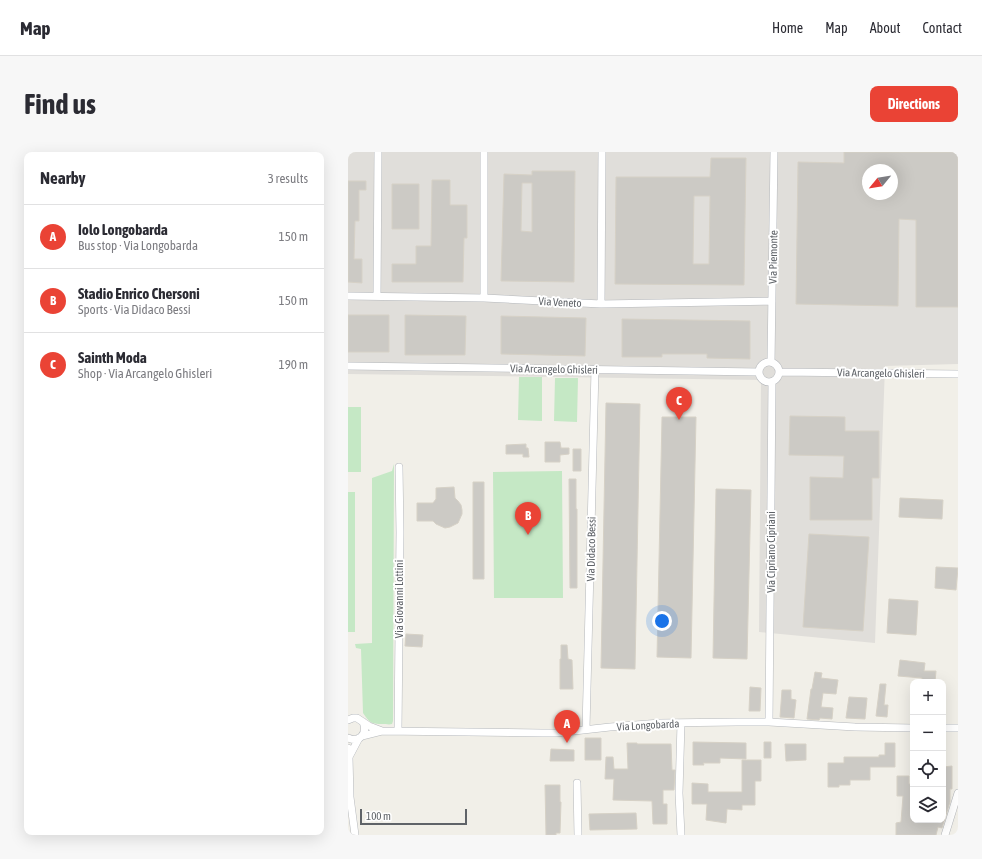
<!DOCTYPE html>
<html lang="en">
<head>
<meta charset="utf-8">
<style>
  body { margin:0; font-family:"Asap Condensed",sans-serif; background:#f7f7f7; color:#2b2b33 }
  .controls { position:absolute; right:12px; bottom:12px; display:grid; overflow:hidden; border-radius:8px; box-shadow:0 4px 16px #0002 }
  .controls button { width:36px; height:36px; display:grid; place-items:center; padding:0; border:0; border-bottom:1px solid #e1e1e2; background:#fff; color:#2b2b33; font:20px sans-serif }
  .compass { position:absolute; left:514px; top:12px; width:36px; height:36px; border-radius:50%; background:#fff; box-shadow:0 4px 16px #0002; rotate:240deg }
  .scale { position:absolute; left:12px; bottom:10px; width:107px; box-sizing:border-box; padding-left:4px; border:2px solid #5f6368; border-top:0; font-size:11px; line-height:14px; white-space:nowrap; color:#5f6368; -webkit-text-stroke:3px #fff; paint-order:stroke }
  .you { position:absolute; left:314px; top:469px; width:14px; height:14px; margin:-10px; border:3px solid #fff; border-radius:50%; background:#1a73e8; box-shadow:0 0 0 6px #1a73e833 }
  .badge { display:grid; place-items:center; width:26px; height:26px; border-radius:50%; background:#ea4335; color:#fff; font-size:13px; font-weight:700 }
  .pin { position:absolute; translate:-50% -33px; filter:drop-shadow(0 1px 2px #0008) }
  .pin::after { content:''; position:absolute; top:21px; width:14px; height:12px; background:inherit; clip-path:polygon(0 0,100% 0,50% 100%) }
  .list { margin:0; padding:0; list-style:none }
  h2 { display:flex; justify-content:space-between; align-items:center; height:52px; margin:0; padding:0 16px; font-size:17px }
  h2 small { font-size:13px; font-weight:400; color:#7c7c81 }
  .list li { display:grid; grid-template-columns:26px 1fr auto; gap:12px; align-items:center; box-sizing:border-box; height:64px; padding:0 16px; border-top:1px solid #e1e1e2 }
  .list b { display:block; font-size:15px; white-space:nowrap }
  .list p { margin:0; font-size:13px; white-space:nowrap; color:#7c7c81 }
  .list em { font-size:13px; font-style:normal; color:#7c7c81 }
  .icon { flex:none; width:22px; height:22px; fill:none; stroke:currentColor; stroke-width:2; stroke-linecap:round; stroke-linejoin:round }
  .map { position:relative; flex:none; width:610px; height:683px; overflow:hidden; border-radius:8px }
  header { display:flex; align-items:center; gap:24px; box-sizing:border-box; height:56px; padding:0 20px; background:#fff; border-bottom:1px solid #e1e1e2 }
  header strong { font-size:19px }
  nav { display:flex; gap:22px; margin-inline-start:auto; font-size:14px }
  .intro { display:flex; align-items:center; justify-content:space-between; box-sizing:border-box; height:96px; padding:0 24px }
  h1 { margin:0; font-size:28px }
  .button { padding:10px 18px; border-radius:8px; background:#ea4335; color:#fff; font-size:14px; font-weight:700 }
  main { display:flex; gap:24px; padding:0 24px }
  aside { flex:1; background:#fff; border-radius:8px; box-shadow:0 4px 16px #0002 }
  .map>svg:first-child { display:block }
</style>
</head>
<body>
<header>
<strong>Map</strong>
<nav><a>Home</a><a>Map</a><a>About</a><a>Contact</a></nav>
</header>
<div class="intro"><h1>Find us</h1><a class="button">Directions</a></div>
<main>
<aside>
<h2>Nearby<small>3 results</small></h2>
<ul class="list">
<li><span class="badge">A</span><div><b>Iolo Longobarda</b><p>Bus stop · Via Longobarda</p></div><em>150 m</em></li>
<li><span class="badge">B</span><div><b>Stadio Enrico Chersoni</b><p>Sports · Via Didaco Bessi</p></div><em>150 m</em></li>
<li><span class="badge">C</span><div><b>Sainth Moda</b><p>Shop · Via Arcangelo Ghisleri</p></div><em>190 m</em></li>
</ul>
</aside>
<div class="map">
<svg width="610" height="683" viewBox="0 0 610 683">
  <rect width="100%" height="100%" fill="#f1efe8"/>
  <path fill="#e0deda" fill-rule="evenodd" d="M0,0H610V212L537,214L527,491L411,480L413,228L0,222ZM520,18H544V42H520Z"/>
  <path fill="#c5e8c5" d="M171,225H194V269L170,268Z
    M207,226H230L229,270L206,269Z
    M0,255H13V320H0Z
    M46,312L45,569L44,572C41,573 38,572 34,572C23,572 21,570 15,561L13,497L8,496L7,492L24,491V326L44,319Z
    M214,319L215,446H146L145,320Z
    M0,340H7V480H0Z"/>
  <path fill="#cccac5" stroke="#d6d1c6" fill-rule="evenodd" d="M496,0H610V155H568V68L551,67L550,154L448,152L450,10L496,11ZM520,18H544V42H520Z
    M363,6H398L396,133L267,132L268,25H362ZM346,44H362L361,112H345Z
    M184,19H227L226,130L153,129L156,22L184,23ZM174,31H184V80L173,79Z
    M84,28H102V53H119V86H116L115,130H44V112H68V94H83Z
    M0,29H18V38H11V69H7L6,107H14V131L0,130Z
    M44,32H71V77H44Z
    M0,163H41V200H0Z
    M57,163L118,164L117,203H57Z
    M153,164L238,166L237,204L153,202Z
    M274,167L402,169V207L359,206V202H314V205H274Z
    M258,251L292,252L287,517L253,516Z
    M442,264L497,265V279H531V326H524V368H462V325L495,326L496,304L441,303Z
    M314,265H348L343,506L309,505Z
    M197,290H212L213,296H221V302L212,303V310H197Z
    M178,292V296H180L181,305H175V302H158V293Z
    M225,297H233V319H225Z
    M221,327H228V357H229V436H222Z
    M125,330H136V427H125Z
    M106,335L107,346L110,349L113,353L114,358V362L110,371L102,375L97,376L88,372L85,369H69V351H85L88,347V336Z
    M368,337L403,338L399,507L365,506Z
    M552,346L595,348L594,367L551,365Z
    M461,382L521,385L515,479L455,475Z
    M588,415L610,416L608,438L587,436Z
    M541,447L570,449L568,483L539,481Z
    M58,482L75,483L74,495L57,494Z
    M213,493H219L220,507L224,508L225,537H212V507H213Z
    M552,508L577,511L576,519H588L587,530H574V526L550,524Z
    M467,520L474,521L473,526L490,528L488,542L475,541L473,555L485,556L484,567L472,566L471,568L459,567L463,537H464Z
    M532,532H538L536,553H540L539,565L528,564Z
    M402,535L413,536L412,559H401Z
    M434,538H443V547L448,548L446,566L432,565Z
    M501,545L519,546L517,567L498,566Z
    M237,586H253V608H237Z
    M345,590L398,591V607L372,606V611H355L356,613H345Z
    M416,590H423V606H416Z
    M279,591H289V592H323L324,618H327L326,638H315V652H319V672H305L304,649L265,648L266,627H257L258,605H265L266,617H280Z
    M537,591H547V615H522V628H502V633H491V635H480V611H496V605H531V603H537Z
    M437,592H458V608L438,609Z
    M203,597L226,598V609H202Z
    M394,608H413V629H407V653H394V658L379,657L378,671L358,668L359,652H344V631L360,632V640H394Z
    M604,614V637H602V650L594,676L590,675L588,683H548V671L553,670L555,644H549V624H561V632H565V668H595V615Z
    M197,633H212V650H213L212,681H208V683H198Z
    M288,661L289,677L242,678L241,662Z"/>
  <g fill="none" stroke-linecap="round" stroke-linejoin="round">
    <g stroke="#b5b8bc" stroke-width="8">
      <path id="minor" d="M0,144L136,146L253,152L424,149
        M29,144L30,0
        M136,146V0
        M253,152L254,0
        M423,210L426,0
        M411 220a10 10 0 1 1 20 0a10 10 0 1 1-20 0Z
        M0,214L411,220
        M432,220L610,222
        M0,568L5,566H9L21,574L34,579L194,581H208L262,575L312,571L389,570H421L507,575L565,576
        M421,570L424,230
        M595,576H610
        M238,577L247,217
        M50,579L52,380L51,315
        M14,584L34,579
        M0,586C11,591 20,582 15,570
        M0,596L1,605L2,645L7,683
        M1,605L11,586
        M229,631L230,683
        M333,683L331,641L333,571
        M597,683L610,641"/>
    </g>
    <use href="#minor" stroke="#fff" stroke-width="7"/>
  </g>
  <g text-anchor="middle" dominant-baseline="central" stroke-width="4" stroke-linejoin="round" paint-order="stroke">
    <g font-size="11" fill="#5f6368" stroke="#fff">
      <text transform="translate(425 105) rotate(-89)">Via Piemonte</text>
      <text transform="translate(212 150) rotate(3)">Via Veneto</text>
      <text transform="translate(206 217) rotate(1)">Via Arcangelo Ghisleri</text>
      <text transform="translate(533 221) rotate(1)">Via Arcangelo Ghisleri</text>
      <text transform="translate(243 397) rotate(-89)">Via Didaco Bessi</text>
      <text transform="translate(423 400) rotate(-90)">Via Cipriano Cipriani</text>
      <text transform="translate(51 447) rotate(-90)">Via Giovanni Lottini</text>
      <text transform="translate(300 573) rotate(-3)">Via Longobarda</text>
    </g>
  </g>
</svg>
<div class="controls">
<button>+</button>
<button>−</button>
<button><svg class="icon" aria-label="locate" viewBox="0 0 24 24"><circle cx="12" cy="12" r="6"/><path d="M12 2v4M12 18v4M2 12h4M18 12h4"/></svg></button>
<button><svg class="icon" aria-label="layers" viewBox="0 0 24 24"><path d="M12 4l9 5-9 5-9-5zM3 14l9 5 9-5"/></svg></button>
</div>
<svg class="compass" viewBox="-18 -18 36 36"><path d="M0-13l5 13h-10z" fill="#e53935"/><path d="M0 13l5-13h-10z" fill="#7c7c81"/></svg>
<div class="scale">100 m</div>
<div class="you"></div>
<div class="pin badge" style="left:219px;top:591px">A</div>
<div class="pin badge" style="left:180px;top:383px">B</div>
<div class="pin badge" style="left:331px;top:268px">C</div>
</div>
</main>
</body>
</html>
